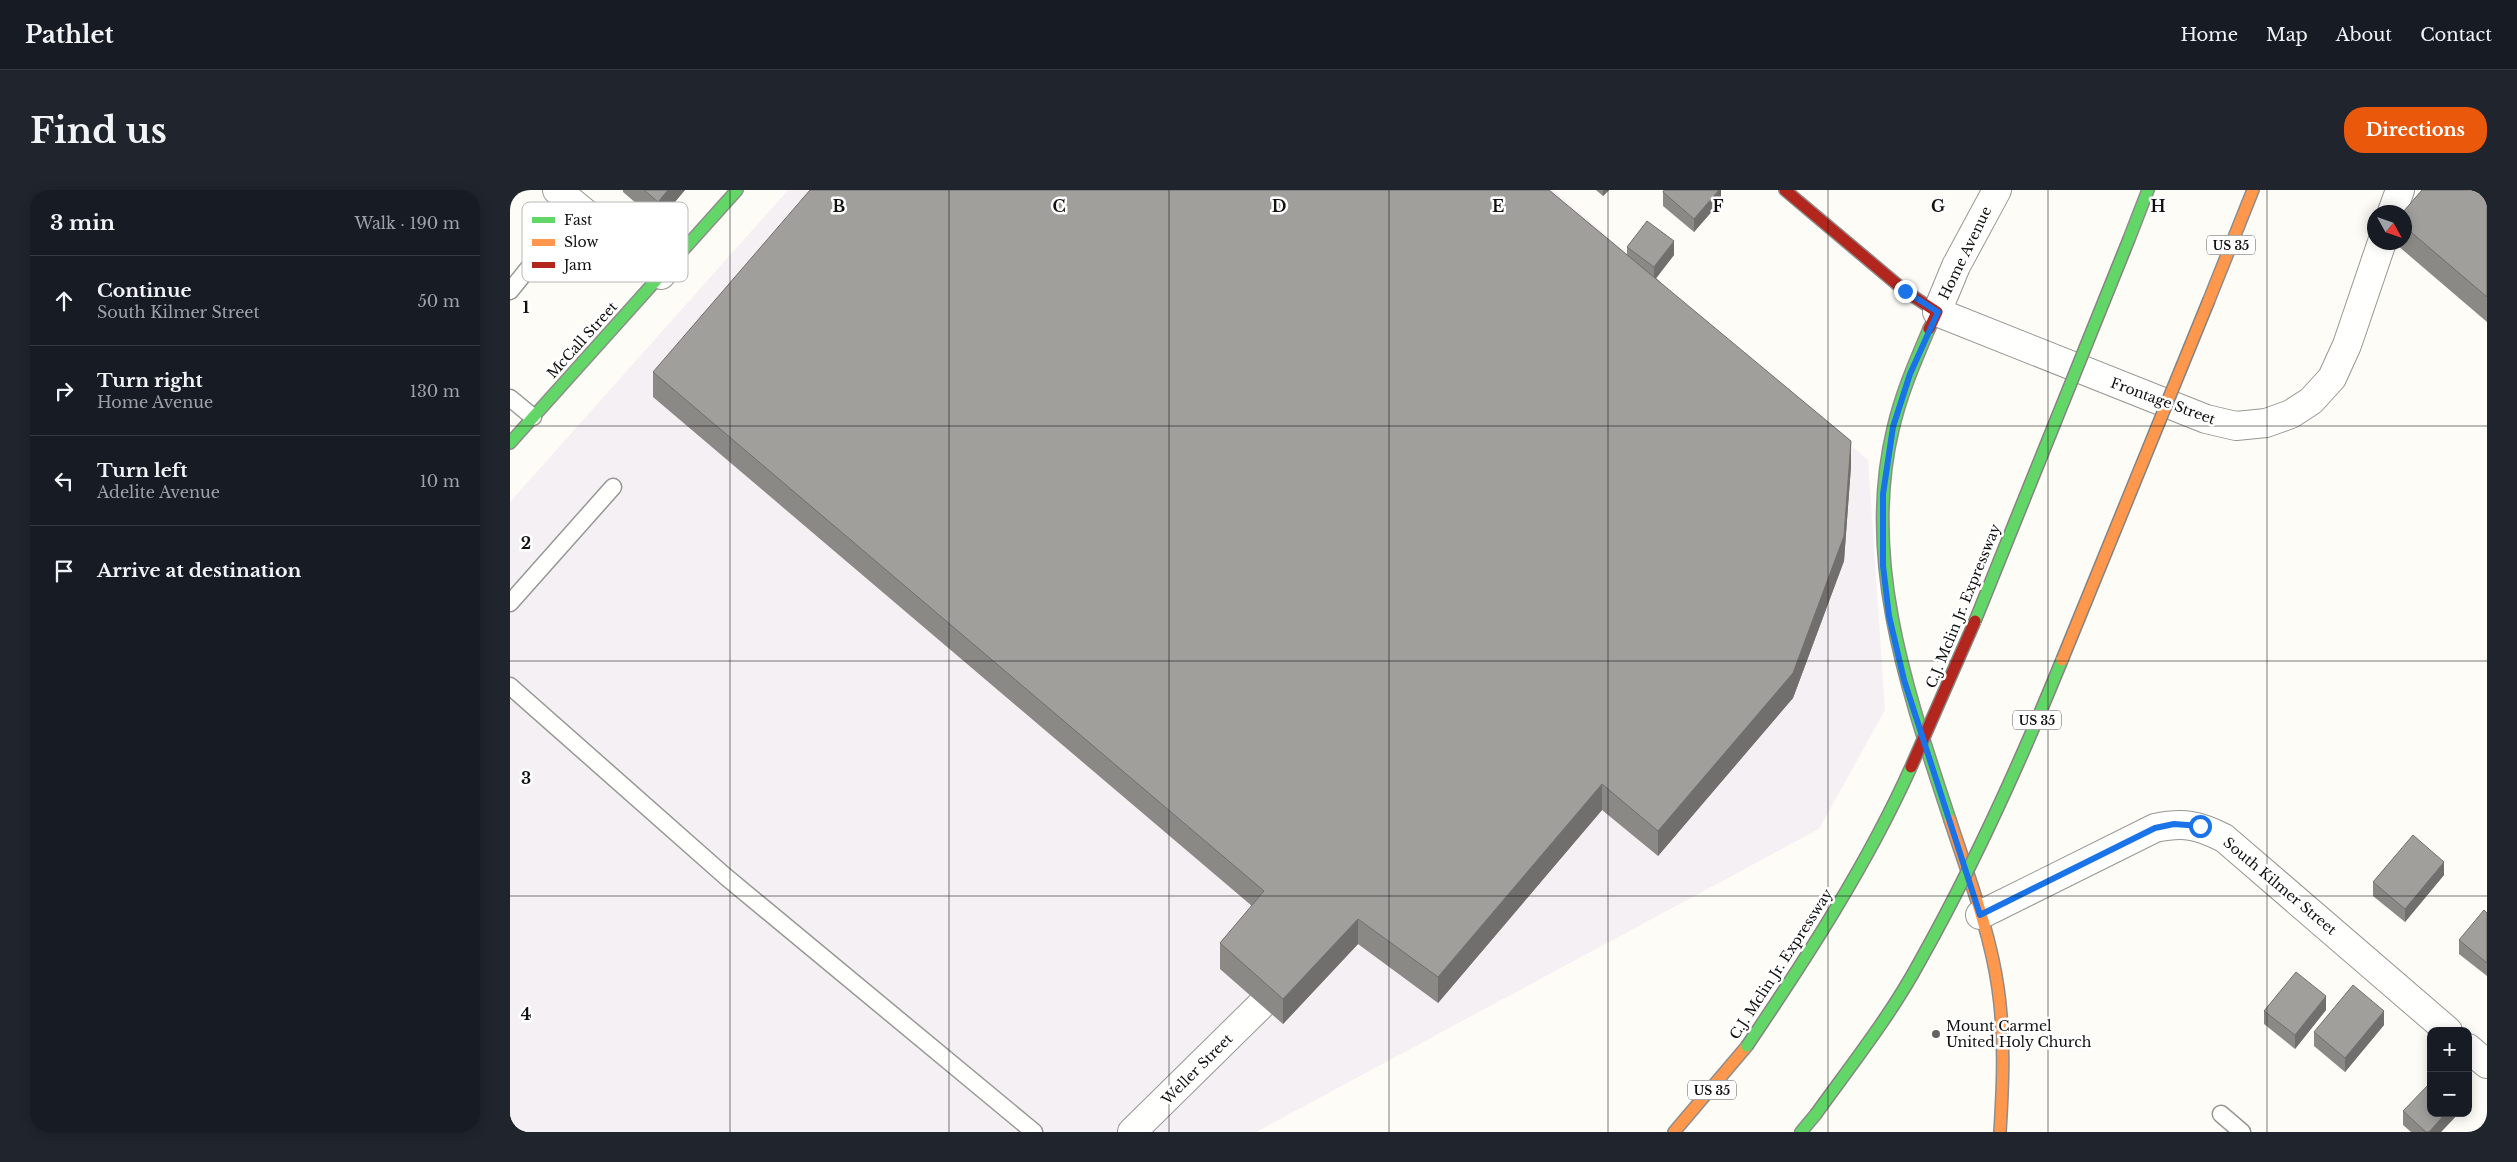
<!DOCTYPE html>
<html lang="en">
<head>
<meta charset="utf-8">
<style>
  body { margin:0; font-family:"Libre Baskerville",serif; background:#20242c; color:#f1f3f6 }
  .controls { position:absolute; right:15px; bottom:15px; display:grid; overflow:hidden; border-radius:10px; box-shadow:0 2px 12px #0003 }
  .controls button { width:45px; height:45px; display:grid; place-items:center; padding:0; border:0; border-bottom:1px solid #363941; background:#171b24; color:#f1f3f6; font:25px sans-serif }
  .compass { position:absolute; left:1857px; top:15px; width:45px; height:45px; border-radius:50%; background:#171b24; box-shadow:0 2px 12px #0003; rotate:130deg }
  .stop { position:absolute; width:15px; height:15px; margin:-11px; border:4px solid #1a73e8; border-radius:50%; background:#fff }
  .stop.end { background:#1a73e8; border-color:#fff; box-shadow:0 1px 5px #0008 }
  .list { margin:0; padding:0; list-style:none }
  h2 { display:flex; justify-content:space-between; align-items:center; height:65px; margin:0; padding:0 20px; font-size:21px }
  h2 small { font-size:16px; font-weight:400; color:#9ea1a6 }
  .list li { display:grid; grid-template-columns:32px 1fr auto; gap:15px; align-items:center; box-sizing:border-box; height:90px; padding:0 20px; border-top:1px solid #363941 }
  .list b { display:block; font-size:19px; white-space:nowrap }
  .list p { margin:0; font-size:16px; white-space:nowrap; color:#9ea1a6 }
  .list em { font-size:16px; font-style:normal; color:#9ea1a6 }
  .icon { flex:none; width:28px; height:28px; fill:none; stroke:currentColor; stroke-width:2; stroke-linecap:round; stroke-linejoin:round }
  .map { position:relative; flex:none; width:1977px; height:942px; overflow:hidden; border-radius:20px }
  header { display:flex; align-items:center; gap:30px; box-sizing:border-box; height:70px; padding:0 25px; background:#171b24; border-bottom:1px solid #363941 }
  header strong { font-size:24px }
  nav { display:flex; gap:28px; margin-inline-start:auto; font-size:18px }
  .intro { display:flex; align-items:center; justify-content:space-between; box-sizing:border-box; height:120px; padding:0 30px }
  h1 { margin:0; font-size:35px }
  .button { padding:12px 22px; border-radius:20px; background:#ea580c; color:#fff; font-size:18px; font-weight:700 }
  main { display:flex; gap:30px; padding:0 30px }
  aside { flex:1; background:#171b24; border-radius:20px; box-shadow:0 2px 12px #0003 }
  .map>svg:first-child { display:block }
</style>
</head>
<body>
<header>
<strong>Pathlet</strong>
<nav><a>Home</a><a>Map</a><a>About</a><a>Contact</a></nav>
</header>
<div class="intro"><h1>Find us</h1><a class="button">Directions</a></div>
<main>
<aside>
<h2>3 min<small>Walk · 190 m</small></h2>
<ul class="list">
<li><svg class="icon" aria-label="ahead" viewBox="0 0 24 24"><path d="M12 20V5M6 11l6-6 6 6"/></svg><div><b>Continue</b><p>South Kilmer Street</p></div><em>50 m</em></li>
<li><svg class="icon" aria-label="right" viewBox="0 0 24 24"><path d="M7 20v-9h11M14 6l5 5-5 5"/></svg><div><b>Turn right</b><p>Home Avenue</p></div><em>130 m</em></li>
<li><svg class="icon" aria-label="left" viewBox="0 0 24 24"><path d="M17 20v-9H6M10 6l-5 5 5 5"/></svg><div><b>Turn left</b><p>Adelite Avenue</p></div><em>10 m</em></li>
<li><svg class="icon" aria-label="arrive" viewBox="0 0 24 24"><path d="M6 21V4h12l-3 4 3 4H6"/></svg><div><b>Arrive at destination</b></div></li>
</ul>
</aside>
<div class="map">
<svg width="1977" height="942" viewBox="0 0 1977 942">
  <rect width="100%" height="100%" fill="#fdfcf7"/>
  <path fill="#f5f0f3" d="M278,0H1043L1358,270L1375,520L1309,639L746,942H0V312Z"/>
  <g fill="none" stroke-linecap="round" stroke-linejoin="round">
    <g stroke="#979795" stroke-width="19">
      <path id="lane" d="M0,101L68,17
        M0,208L23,227
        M0,413L103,297
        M0,496L215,686L524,942
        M1711,924L1732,942"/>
    </g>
    <g stroke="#979795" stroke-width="30">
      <path id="street" d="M47,0L151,85
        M1487,0L1446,76L1427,122L1696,229L1726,236L1756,233L1781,224L1801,211L1822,188L1837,155L1872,52
        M1882,22L1890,0
        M1470,725L1645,638C1674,632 1688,635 1714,648L1938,841
        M1958,858L1977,874
        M622,942L752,814"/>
    </g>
    <g stroke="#8e8d8b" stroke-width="14">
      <path id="fast" d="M1619,49L1638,0
        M1419,139C1405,172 1391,204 1383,239C1351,372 1399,505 1440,630
        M0,253L227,0
        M1291,942L1306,924"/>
    </g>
    <g stroke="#8e8d8b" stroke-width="14">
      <path id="slow" d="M1699,110L1743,0
        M1440,630C1458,685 1480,741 1488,798C1495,846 1493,894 1490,942
        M1164,942L1237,856"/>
    </g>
    <g stroke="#8e8d8b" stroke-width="14">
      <path id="jam" d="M1275,0L1395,101L1427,122L1419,139"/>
    </g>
    <use href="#lane" stroke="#fffffe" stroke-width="16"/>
    <use href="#street" stroke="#fffffe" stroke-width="28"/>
    <use href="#fast" stroke="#63d668" stroke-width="11"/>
    <use href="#slow" stroke="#ff974d" stroke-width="11"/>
    <use href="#jam" stroke="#b3261e" stroke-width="11"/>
    <g stroke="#858482" stroke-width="14" stroke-linecap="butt">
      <path id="fast-bridge" d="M1465,431L1619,49
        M1237,856C1297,767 1357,675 1401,577
        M1306,924C1342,874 1381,825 1410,771C1464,675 1510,573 1552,470"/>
    </g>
    <g stroke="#858482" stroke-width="14" stroke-linecap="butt">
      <path id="slow-bridge" d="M1552,470L1699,110"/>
    </g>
    <g stroke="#858482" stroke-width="14" stroke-linecap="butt">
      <path id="jam-bridge" d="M1401,577L1465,431"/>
    </g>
    <use href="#fast-bridge" stroke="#63d668" stroke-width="11"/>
    <use href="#slow-bridge" stroke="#ff974d" stroke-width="11"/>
    <use href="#jam-bridge" stroke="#b3261e" stroke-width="11"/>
  </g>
  <path fill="#8a8986" d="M113,0H175L148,32L113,2Z
    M1086,0H1099L1093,6Z
    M1211,0V11L1184,42L1153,16V2Z
    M1977,0V132L1887,55V52H1894V22Z
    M1117,57L1164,65L1146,88L1341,276L1334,371L1283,508L1148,666L1092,620L928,813L848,754L773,834L710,779V753L742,716L143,207V182L1117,64Z
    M1934,685L1895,732L1863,706V692Z
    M1977,723V786L1949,764V750Z
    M1816,820L1785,859L1754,834V821Z
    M1874,835L1835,882L1804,856V842Z
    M1893,921L1921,923H1949L1931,942H1901L1893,935Z"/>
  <path fill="#716f6d" d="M158,0H175L148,32V12Z
    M1093,0H1099L1093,6Z
    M1209,0H1211V11L1184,42V29Z
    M1164,51V65L1144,91V77Z
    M1341,251V276L1334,371L1283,508L1148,666V641Z
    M1092,594V620L928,813V787Z
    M1934,672V685L1895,732V719Z
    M848,729V754L773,834V809Z
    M1816,806V820L1785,859V845Z
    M1874,821V835L1835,882V868Z
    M1960,897V911L1958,913V899Z
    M1936,923H1949L1931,942H1919Z"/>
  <path fill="#a19f9c" stroke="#716f6d" d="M134,0H158L148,12Z
    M300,0H1039L1341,251L1334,346L1283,483L1148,641L1092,594L928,787L848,729L773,809L710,753L754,701L143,182Z
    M1154,0H1209L1184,29L1153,2Z
    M1912,0H1977V107L1894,36V22H1893Z
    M1137,31L1164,51L1144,77L1117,57Z
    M1903,645L1934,672L1895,719L1863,692Z
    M1974,720L1977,723V773L1949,750Z
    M1786,782L1816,806L1785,845L1754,821Z
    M1843,795L1874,821L1835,868L1804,842Z
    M1921,892V923H1936L1919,942H1916L1893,921Z"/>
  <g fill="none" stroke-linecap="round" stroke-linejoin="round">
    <path stroke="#1a73e8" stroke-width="6" d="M1395,101L1428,122L1400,184L1383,237L1373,304V376L1379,426L1394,490L1470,725L1645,638L1664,634L1690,636"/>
  </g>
  <path fill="none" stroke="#111" stroke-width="1" stroke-opacity="0.55" d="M220,0V942M439,0V942M659,0V942M879,0V942M1098,0V942M1318,0V942M1538,0V942M1757,0V942M0,236H1977M0,471H1977M0,706H1977"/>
  <circle fill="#646362" stroke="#fff" stroke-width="2" cx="1426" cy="844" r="5"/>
  <g text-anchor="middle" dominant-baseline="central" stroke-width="5" stroke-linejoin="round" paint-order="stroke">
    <g fill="#fff" stroke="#585858" stroke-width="1">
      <rect x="1697" y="45.5" width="48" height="19" rx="4"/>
      <rect x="1503" y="520.5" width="48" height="19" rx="4"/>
      <rect x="1178" y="890.5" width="48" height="19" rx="4"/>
    </g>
    <g font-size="12" font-weight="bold" fill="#111">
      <text x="1721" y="55">US 35</text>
      <text x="1527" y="530">US 35</text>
      <text x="1202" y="900">US 35</text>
    </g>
    <g font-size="14" fill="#111" stroke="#fff">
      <text transform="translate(1455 63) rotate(-64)">Home Avenue</text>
      <text transform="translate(72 150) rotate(-48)">McCall Street</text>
      <text transform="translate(1653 211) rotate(20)">Frontage Street</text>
      <text transform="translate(1453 416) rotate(-68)">C.J. Mclin Jr. Expressway</text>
      <text transform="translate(1770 696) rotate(40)">South Kilmer Street</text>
      <text transform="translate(1271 774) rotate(-57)">C.J. Mclin Jr. Expressway</text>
      <text transform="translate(687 879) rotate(-45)">Weller Street</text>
    </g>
    <g font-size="14" fill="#111" stroke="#fff" text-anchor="start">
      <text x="1436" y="836">Mount Carmel<tspan x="1436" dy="16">United Holy Church</tspan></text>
    </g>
  </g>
  <rect x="12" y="12" width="166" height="80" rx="8" fill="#fff" stroke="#b8b8b8" stroke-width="1"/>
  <rect x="22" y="27" width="23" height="6" fill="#63d668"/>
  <rect x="22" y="49" width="23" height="7" fill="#ff974d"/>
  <rect x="22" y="72" width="23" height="6" fill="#b3261e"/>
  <g font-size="14" fill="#111">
    <text x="54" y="35">Fast</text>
    <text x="54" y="57">Slow</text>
    <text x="54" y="80">Jam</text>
  </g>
  <g font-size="16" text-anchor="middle" font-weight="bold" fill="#111" stroke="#fff" stroke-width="5" stroke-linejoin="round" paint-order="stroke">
    <text x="329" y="22">B</text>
    <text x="549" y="22">C</text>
    <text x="769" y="22">D</text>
    <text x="988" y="22">E</text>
    <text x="1208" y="22">F</text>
    <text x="1428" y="22">G</text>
    <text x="1648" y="22">H</text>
    <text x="16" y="123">1</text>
    <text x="16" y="359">2</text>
    <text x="16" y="594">3</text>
    <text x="16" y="830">4</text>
  </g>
</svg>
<div class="controls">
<button>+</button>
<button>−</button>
</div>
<svg class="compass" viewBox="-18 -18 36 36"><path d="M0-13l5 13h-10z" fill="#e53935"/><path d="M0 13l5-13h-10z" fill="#9ea1a6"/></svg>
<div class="stop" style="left:1690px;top:636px"></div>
<div class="stop end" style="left:1395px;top:101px"></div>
</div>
</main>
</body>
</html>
